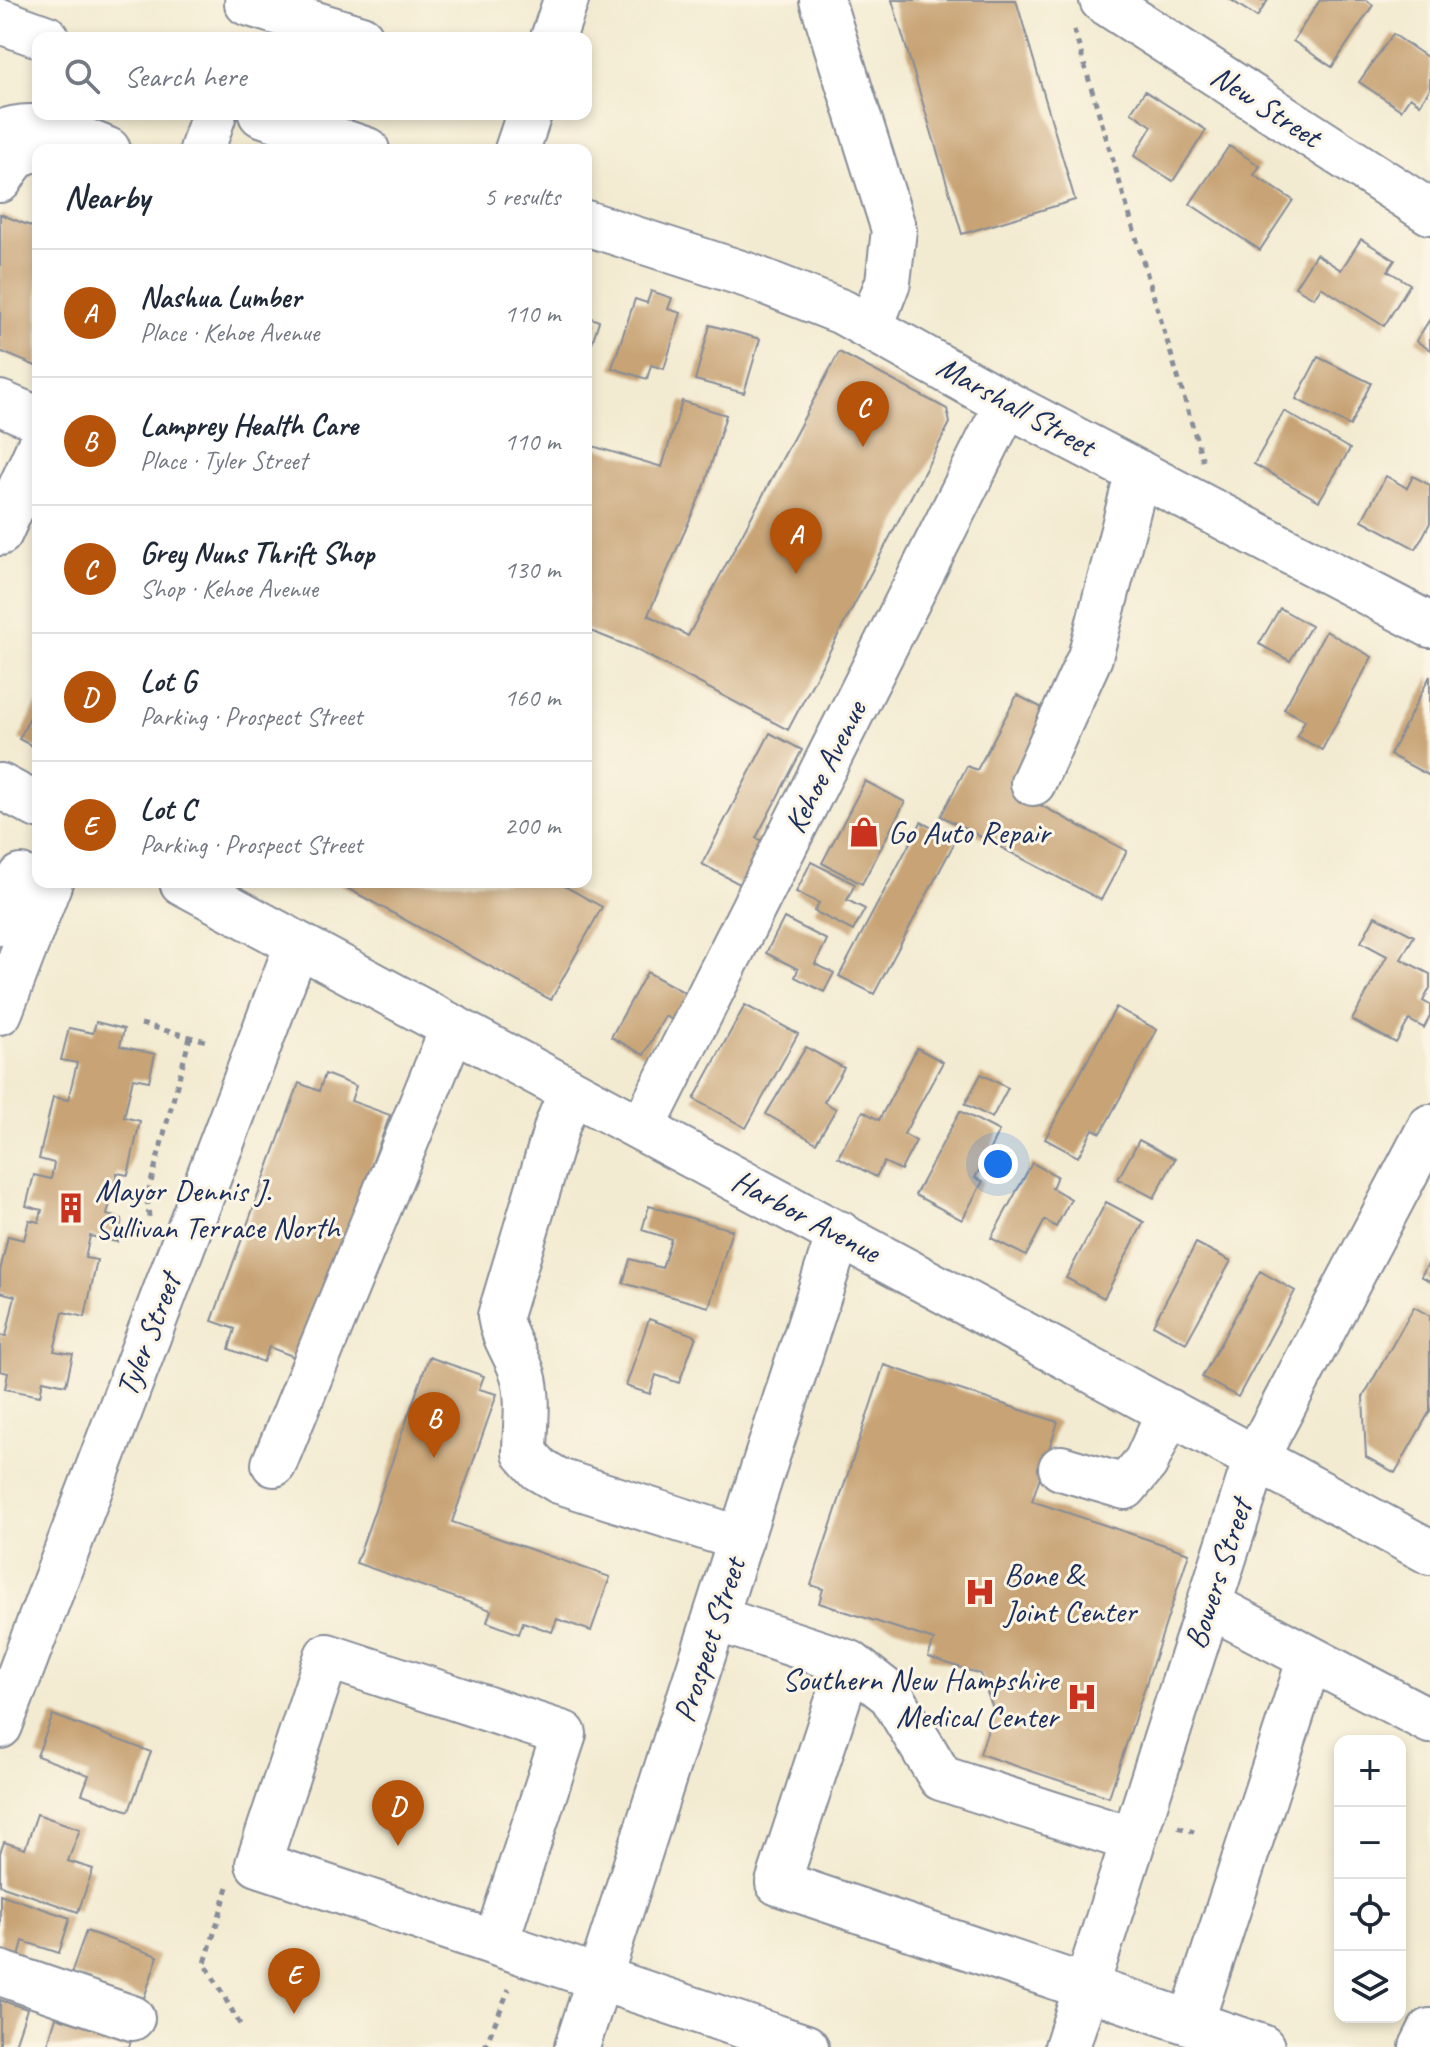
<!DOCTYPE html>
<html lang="en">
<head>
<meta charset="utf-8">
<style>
  body { margin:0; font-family:Caveat,sans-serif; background:#f2f2f3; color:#1f2937 }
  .controls { position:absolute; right:24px; bottom:24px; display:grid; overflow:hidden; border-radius:16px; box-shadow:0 4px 12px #0003 }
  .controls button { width:72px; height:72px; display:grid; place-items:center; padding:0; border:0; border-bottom:2px solid #e0e1e3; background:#fff; color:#1f2937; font:40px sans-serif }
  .you { position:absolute; left:998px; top:1164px; width:28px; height:28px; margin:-20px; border:6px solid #fff; border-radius:50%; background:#1a73e8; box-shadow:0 0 0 12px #1a73e833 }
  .badge { display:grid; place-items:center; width:52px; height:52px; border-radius:50%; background:#b45309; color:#fff; font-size:26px; font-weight:700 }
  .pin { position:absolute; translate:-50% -66px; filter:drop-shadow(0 2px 4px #0008) }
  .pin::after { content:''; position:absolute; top:42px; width:28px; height:24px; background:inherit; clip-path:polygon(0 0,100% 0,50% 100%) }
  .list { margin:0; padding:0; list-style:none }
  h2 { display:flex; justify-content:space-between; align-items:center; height:104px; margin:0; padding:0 32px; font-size:34px }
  h2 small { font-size:26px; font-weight:400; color:#747a83 }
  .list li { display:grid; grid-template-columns:52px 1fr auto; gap:24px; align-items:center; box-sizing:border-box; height:128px; padding:0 32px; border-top:2px solid #e0e1e3 }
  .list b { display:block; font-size:30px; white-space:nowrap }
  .list p { margin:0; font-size:26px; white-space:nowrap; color:#747a83 }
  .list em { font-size:26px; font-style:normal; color:#747a83 }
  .icon { flex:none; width:44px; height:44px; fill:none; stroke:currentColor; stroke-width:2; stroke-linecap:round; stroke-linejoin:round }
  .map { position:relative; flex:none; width:1430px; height:2047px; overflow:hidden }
  .search { position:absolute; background:#fff; box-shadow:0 4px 12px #0003; left:32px; top:32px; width:560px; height:88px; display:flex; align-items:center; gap:20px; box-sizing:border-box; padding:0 28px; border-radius:16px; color:#747a83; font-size:30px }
  .panel { position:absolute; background:#fff; box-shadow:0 4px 12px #0003; left:32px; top:144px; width:560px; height:744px; border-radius:16px }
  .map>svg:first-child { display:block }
</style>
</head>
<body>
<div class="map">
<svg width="1430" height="2047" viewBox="0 0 1430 2047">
  <rect width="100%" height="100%" fill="#fcf5e5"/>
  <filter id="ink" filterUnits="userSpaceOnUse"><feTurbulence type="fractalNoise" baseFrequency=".0125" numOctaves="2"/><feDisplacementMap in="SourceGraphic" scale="16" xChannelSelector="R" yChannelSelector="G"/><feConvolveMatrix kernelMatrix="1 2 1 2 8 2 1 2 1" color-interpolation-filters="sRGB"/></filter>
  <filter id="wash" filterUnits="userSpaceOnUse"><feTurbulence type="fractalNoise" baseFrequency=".006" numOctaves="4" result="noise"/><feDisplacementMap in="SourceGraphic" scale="32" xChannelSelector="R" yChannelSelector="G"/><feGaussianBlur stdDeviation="1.8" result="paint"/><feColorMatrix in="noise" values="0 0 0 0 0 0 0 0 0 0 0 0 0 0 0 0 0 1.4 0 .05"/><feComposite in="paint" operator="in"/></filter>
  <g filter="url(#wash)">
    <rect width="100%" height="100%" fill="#f3ebd1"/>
    <g id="blocks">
      <path fill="#c7a375" d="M892,0H1016L1075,200L962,234Z
        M1231,0H1268L1257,17Z
        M1320,0H1366L1373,5L1332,67L1293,41Z
        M1393,34L1430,59V89L1420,104L1410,97L1401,110L1359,82Z
        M1145,91L1206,130L1173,181L1134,156L1152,126L1131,112Z
        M1229,146L1260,166L1254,175L1293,200L1260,250L1190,204Z
        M0,214L38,229V367L0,351Z
        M1361,239L1395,260L1388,271L1410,284L1384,326L1321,287L1314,298L1295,287L1316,254L1341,270Z
        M651,291L672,298L668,309L681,313L664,369L651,365L647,379L612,368L635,299L647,303Z
        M586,316L599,321L587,358H586Z
        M1430,319V350L1416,341Z
        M710,325L760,339L744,393L695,380Z
        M839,352L947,409L950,423L788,730L633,648L586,629V444L662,467L682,401L726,415L705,485L648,615L688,636Z
        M1318,357L1371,383L1350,426L1296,399Z
        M1284,411L1350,449L1319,501L1254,464Z
        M1386,476L1407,488L1413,476L1430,485V523L1416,549L1362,520Z
        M1280,608L1311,626L1290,661L1259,644Z
        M1326,631L1372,657L1322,750L1297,736L1305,720L1284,709Z
        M1430,676V776L1390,755Z
        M1017,695L1052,713L1012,790L1127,851L1101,900L941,816L967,766L977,770Z
        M38,701V749L19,739Z
        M770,733L802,750L756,838L770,845L747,888L702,864Z
        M865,781L905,802L862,884L822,863Z
        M921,822L956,840L874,994L839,976Z
        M811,862L855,884L847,900L865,909L853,931L814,911L819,903L796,892Z
        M336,882H557L602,907L551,1000Z
        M1375,916L1414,936L1401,959L1430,974V988L1423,1001L1430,1005V1016L1424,1028L1409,1020L1396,1043L1352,1020L1387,956L1361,942Z
        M784,918L827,940L815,964L834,973L824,992L795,977L798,969L766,953Z
        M647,972L689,995L674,1021L665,1016L644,1055L611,1037Z
        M745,1005L798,1034L746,1128L694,1099Z
        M1116,1007L1157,1030L1101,1133L1093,1129L1078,1157L1045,1139Z
        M96,1022L124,1029L120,1046L155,1054L149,1081L133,1078L124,1117L140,1121L128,1175L117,1173L107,1215L122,1219L117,1242L90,1236L85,1258L97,1260L85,1317L63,1312L54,1351L73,1354L66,1385L43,1380L40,1396L5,1389L8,1373L0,1371V1335L6,1336L15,1296L0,1292V1271L8,1236L24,1240L29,1220L39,1222L42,1210L26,1206L34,1175L51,1179L54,1163L39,1159L53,1097L68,1100L77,1063L61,1060L69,1028L93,1033Z
        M806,1047L844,1068L824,1102L836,1109L816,1143L766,1114Z
        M917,1048L943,1062L904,1134L916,1141L901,1170L884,1162L876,1177L838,1157L863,1111L879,1120Z
        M325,1074L356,1086L351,1101L390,1115L300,1359L269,1347L263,1362L229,1349L235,1329L212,1321L299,1083L319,1091Z
        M981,1074L1008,1088L992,1118L965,1104Z
        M960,1111L999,1131L975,1178L983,1181L962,1220L915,1195Z
        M1139,1140L1175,1159L1154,1198L1118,1179Z
        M1032,1163L1057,1176L1052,1188L1071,1199L1056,1227L1045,1220L1026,1256L991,1238Z
        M1106,1202L1144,1222L1104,1298L1066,1278Z
        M649,1206L732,1230L709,1307L623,1283L630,1259L662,1268L671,1239L642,1230Z
        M1196,1243L1231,1261L1186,1343L1153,1325Z
        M1430,1260V1281L1421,1276Z
        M1260,1271L1295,1291L1238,1397L1202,1377Z
        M1414,1307L1430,1316V1411L1395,1473L1366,1457L1363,1397Z
        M649,1319L696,1336L679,1383L656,1375L650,1394L626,1386Z
        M429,1357L484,1376L479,1389L497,1394L452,1522L610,1577L591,1631L557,1619L552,1632L523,1622L519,1634L487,1622L491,1610L356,1563Z
        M884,1365L1058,1422L1032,1501L1189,1553L1109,1797L980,1754L994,1711L980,1674L928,1657L934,1640L819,1603L823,1589L811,1585Z
        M53,1715L151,1752L129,1811L82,1794L89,1775L37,1756Z
        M37,1814L80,1829L68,1861L93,1869L78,1912L0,1885V1853L4,1842L25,1849Z
        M0,1894L70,1918L59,1953L23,1941L19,1957L0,1950Z
        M86,1931L158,1956L144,1998L71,1974Z
        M0,2000L27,2009L14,2047H0Z
        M56,2017L131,2041L129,2047H47Z"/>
    </g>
  </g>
  <g filter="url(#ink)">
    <use href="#blocks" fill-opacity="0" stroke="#878d98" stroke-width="2"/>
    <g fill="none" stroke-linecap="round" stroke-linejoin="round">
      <g stroke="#878d98" stroke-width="48">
        <path id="minor" d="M822,0L894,230L888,282L871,326
          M1102,0L1430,212
          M247,3L361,38
          M0,21L47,38
          M553,38L566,0
          M261,114L367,150
          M0,133C38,117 72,136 108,150
          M202,150L214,114
          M517,150L529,114
          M0,180C15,155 22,147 52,150
          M586,223L750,276L842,312L1007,404L1430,625
          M0,403L38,419
          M0,533L38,449
          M1033,783L1090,657L1138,472
          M0,786L38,806
          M182,882L1430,1552
          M0,923L21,877
          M0,1012L50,882
          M571,1091L557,1126L500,1316C503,1339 517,1354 523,1375C530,1399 525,1428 525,1453L539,1469L559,1481L741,1539
          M642,1129L1007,404
          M274,1464L453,1027
          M1061,1468L1125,1487L1146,1462L1169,1411
          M1209,1605L1430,1721
          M717,1619L850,1663L778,1883L1262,2047
          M850,1663L891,1695L941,1778L1133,1840
          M0,1726L297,945
          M496,1942L564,1734L327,1656L258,1864L806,2047
          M0,1973L132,2018
          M1191,2023L1310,1658
          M577,2047L839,1233
          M1067,2047L1256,1458L1430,1127
          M1422,2047L1430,2031"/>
      </g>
      <path stroke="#878d98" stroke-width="5" stroke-dasharray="6 6" stroke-linecap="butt" d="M1074,30L1203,461
        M141,1024L206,1041
        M149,1217L147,1197L190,1037
        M1178,1827L1194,1832
        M228,1887L205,1963L242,2028
        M485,2047L509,1989"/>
      <use href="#minor" stroke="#fff" stroke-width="44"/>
    </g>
  </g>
  <defs>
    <g id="shop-bare" transform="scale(2.4)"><path d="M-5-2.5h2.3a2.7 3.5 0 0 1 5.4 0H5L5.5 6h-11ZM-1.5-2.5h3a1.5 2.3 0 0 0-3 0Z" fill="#c8321e" stroke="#fcf5e5" stroke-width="2.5" paint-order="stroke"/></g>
    <g id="building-bare" transform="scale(2.4)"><path d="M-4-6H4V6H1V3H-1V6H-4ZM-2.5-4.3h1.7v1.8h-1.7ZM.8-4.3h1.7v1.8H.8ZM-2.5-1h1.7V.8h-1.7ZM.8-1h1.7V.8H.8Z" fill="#c8321e" stroke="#fcf5e5" stroke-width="2.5" paint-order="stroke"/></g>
    <g id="hospital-bare" transform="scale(2.4)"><path d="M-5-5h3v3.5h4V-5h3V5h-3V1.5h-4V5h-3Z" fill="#c8321e" stroke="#fcf5e5" stroke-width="2.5" paint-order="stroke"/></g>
  </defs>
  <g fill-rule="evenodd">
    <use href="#shop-bare" x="864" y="832"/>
    <use href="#building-bare" x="71" y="1208"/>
    <use href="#hospital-bare" x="980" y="1592"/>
    <use href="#hospital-bare" x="1082" y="1697"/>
  </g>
  <g text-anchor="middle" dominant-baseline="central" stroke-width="6" stroke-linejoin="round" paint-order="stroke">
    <g font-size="32" fill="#1b2f5e" stroke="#fcf5e5">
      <text transform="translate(1266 106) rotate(33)">New Street</text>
      <text transform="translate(1016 406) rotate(29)">Marshall Street</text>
      <text transform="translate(825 767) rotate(-63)">Kehoe Avenue</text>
      <text transform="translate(806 1216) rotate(28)">Harbor Avenue</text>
      <text transform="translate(148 1335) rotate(-69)">Tyler Street</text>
      <text transform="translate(1218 1574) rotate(-72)">Bowers Street</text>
      <text transform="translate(709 1640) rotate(-72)">Prospect Street</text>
    </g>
    <g font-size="32" fill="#1b2f5e" stroke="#fcf5e5" text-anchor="start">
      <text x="888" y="832">Go Auto Repair</text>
      <text x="95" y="1190">Mayor Dennis J.<tspan x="95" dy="37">Sullivan Terrace North</tspan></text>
      <text x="1004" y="1574">Bone &amp;<tspan x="1004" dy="37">Joint Center</tspan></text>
      <text x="1058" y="1679" text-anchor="end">Southern New Hampshire<tspan x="1058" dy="37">Medical Center</tspan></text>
    </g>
  </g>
</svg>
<div class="controls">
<button>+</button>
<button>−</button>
<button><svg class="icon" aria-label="locate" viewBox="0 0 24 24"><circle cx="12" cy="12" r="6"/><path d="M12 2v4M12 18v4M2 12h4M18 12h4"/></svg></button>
<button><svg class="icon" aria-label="layers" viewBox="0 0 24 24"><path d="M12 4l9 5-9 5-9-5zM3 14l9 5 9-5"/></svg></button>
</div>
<div class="you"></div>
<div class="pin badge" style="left:796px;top:574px">A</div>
<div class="pin badge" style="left:434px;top:1458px">B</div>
<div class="pin badge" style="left:863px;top:447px">C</div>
<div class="pin badge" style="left:398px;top:1846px">D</div>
<div class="pin badge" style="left:294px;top:2014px">E</div>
<div class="search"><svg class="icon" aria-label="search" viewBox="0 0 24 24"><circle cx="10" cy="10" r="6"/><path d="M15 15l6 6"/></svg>Search here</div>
<section class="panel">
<h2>Nearby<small>5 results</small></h2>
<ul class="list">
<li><span class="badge">A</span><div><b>Nashua Lumber</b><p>Place · Kehoe Avenue</p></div><em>110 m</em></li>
<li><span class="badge">B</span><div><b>Lamprey Health Care</b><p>Place · Tyler Street</p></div><em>110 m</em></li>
<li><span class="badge">C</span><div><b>Grey Nuns Thrift Shop</b><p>Shop · Kehoe Avenue</p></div><em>130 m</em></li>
<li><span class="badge">D</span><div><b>Lot G</b><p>Parking · Prospect Street</p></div><em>160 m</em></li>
<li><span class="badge">E</span><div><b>Lot C</b><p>Parking · Prospect Street</p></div><em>200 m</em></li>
</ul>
</section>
</div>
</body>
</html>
